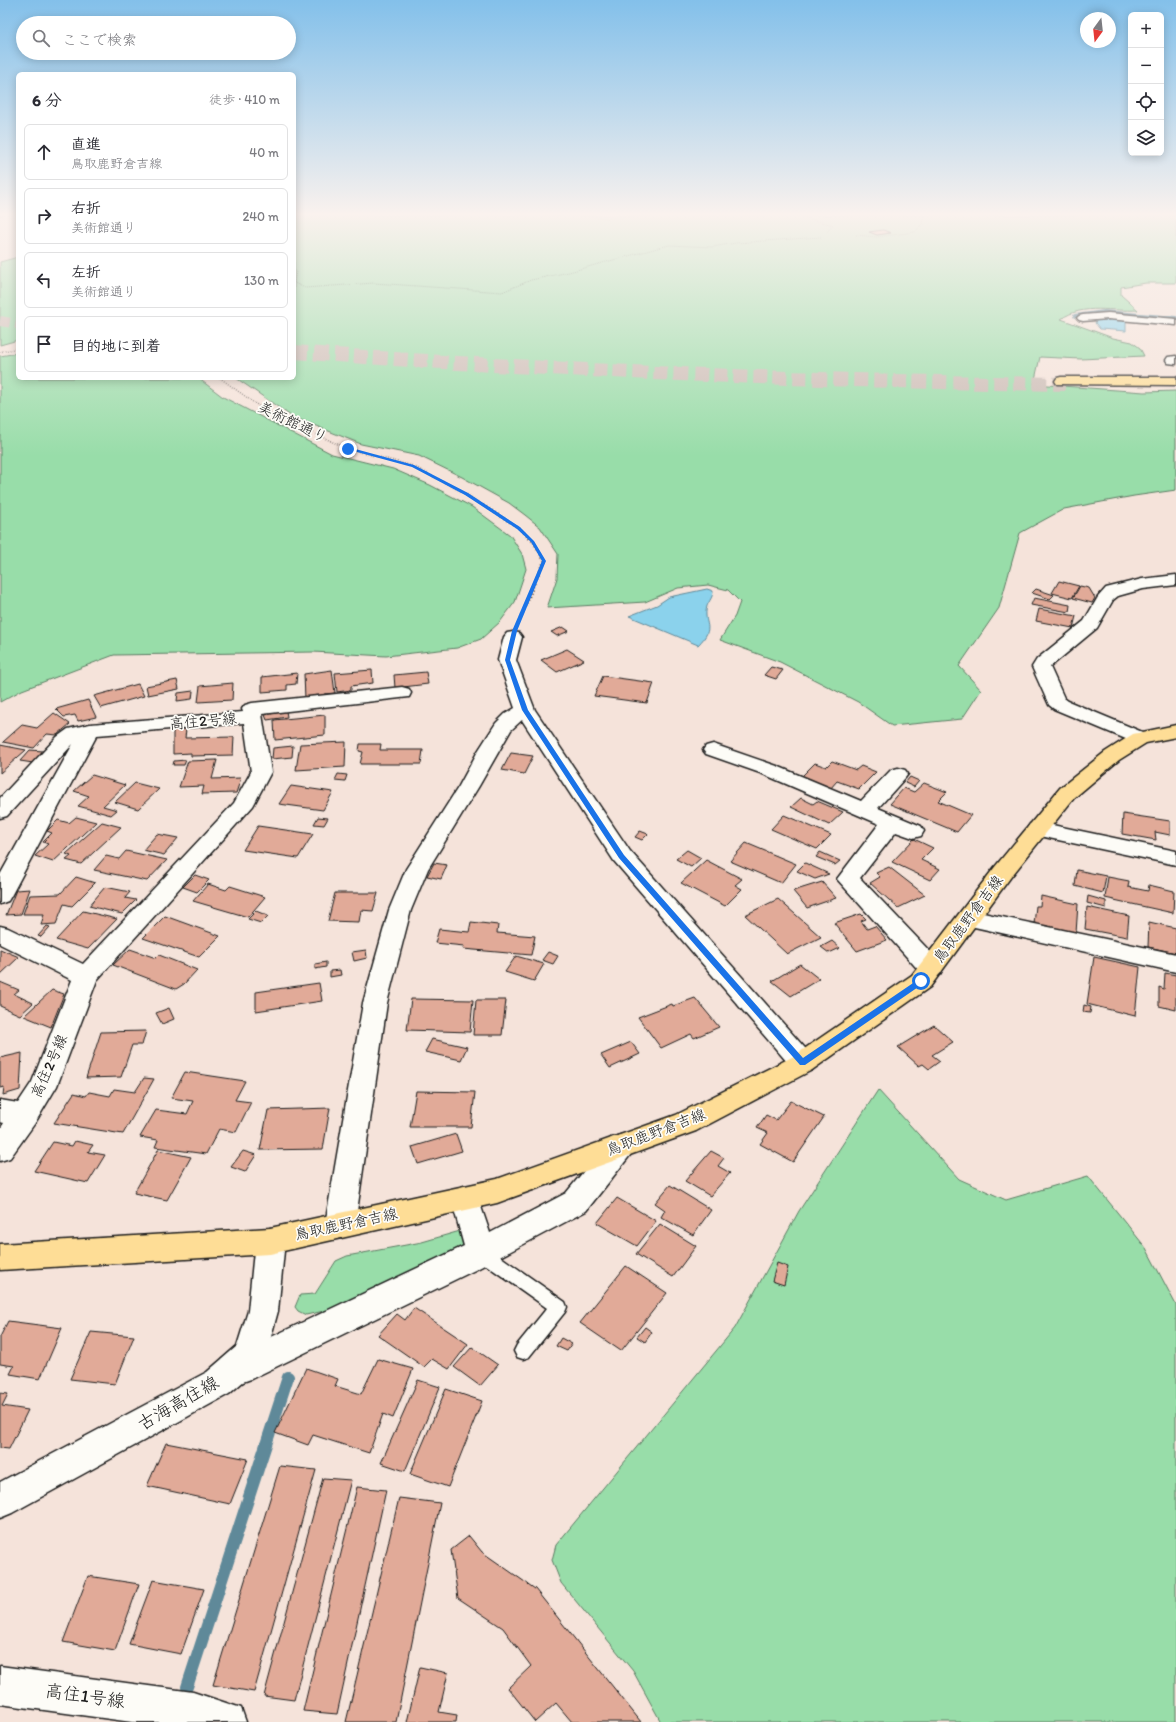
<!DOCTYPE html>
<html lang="ja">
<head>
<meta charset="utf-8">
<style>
  body { margin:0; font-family:Itim,"Klee One",sans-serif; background:#f2f2f3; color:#2b2b33 }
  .controls { position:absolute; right:12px; top:12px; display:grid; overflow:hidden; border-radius:6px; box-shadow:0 2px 10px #0003 }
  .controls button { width:36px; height:36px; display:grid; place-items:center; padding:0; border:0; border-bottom:1px solid #e1e1e2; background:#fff; color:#2b2b33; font:20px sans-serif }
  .compass { position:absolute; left:1080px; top:12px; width:36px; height:36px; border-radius:50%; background:#fff; box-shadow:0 2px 10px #0003; rotate:195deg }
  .stop { position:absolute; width:12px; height:12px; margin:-9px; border:3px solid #1a73e8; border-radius:50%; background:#fff }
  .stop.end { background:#1a73e8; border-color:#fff; box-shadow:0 1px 4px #0008 }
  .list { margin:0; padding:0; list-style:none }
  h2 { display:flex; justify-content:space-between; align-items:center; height:52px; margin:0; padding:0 16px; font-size:17px }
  h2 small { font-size:13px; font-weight:400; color:#7c7c81 }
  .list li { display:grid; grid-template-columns:26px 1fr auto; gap:12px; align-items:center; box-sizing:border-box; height:56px; margin:0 8px 8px; padding:0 8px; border:1px solid #e1e1e2; border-radius:6px }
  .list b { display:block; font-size:15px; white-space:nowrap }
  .list p { margin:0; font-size:13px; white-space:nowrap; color:#7c7c81 }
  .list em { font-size:13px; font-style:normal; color:#7c7c81 }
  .icon { flex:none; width:22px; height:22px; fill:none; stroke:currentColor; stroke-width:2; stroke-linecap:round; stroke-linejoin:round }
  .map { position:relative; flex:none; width:1176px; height:1722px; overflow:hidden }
  .search { position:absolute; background:#fff; box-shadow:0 2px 10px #0003; left:16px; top:16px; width:280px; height:44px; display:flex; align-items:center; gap:10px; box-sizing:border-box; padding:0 14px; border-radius:22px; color:#7c7c81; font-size:15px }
  .panel { position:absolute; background:#fff; box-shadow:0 2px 10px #0003; left:16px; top:72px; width:280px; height:308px; border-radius:6px }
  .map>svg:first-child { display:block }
</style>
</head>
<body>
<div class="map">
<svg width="1176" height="1722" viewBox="0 0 1176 1722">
  <rect width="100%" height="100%" fill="#f5e3da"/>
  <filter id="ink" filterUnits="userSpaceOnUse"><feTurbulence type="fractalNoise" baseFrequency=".025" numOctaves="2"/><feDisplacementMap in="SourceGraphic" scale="8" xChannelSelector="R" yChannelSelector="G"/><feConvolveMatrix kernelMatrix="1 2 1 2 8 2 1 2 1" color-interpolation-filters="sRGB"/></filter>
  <g filter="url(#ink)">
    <path fill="#98dda9" stroke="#5a7c62" d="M294,215H1176V283H1146L1121,287V295L1138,310C1113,312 1083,303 1061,319L1113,338L1132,342L1140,348L1144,356L1081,359L1040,357L1034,384L1144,392L1176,391V490L1134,496L1064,509L1020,533L999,608L959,666L981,690L962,719L892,726L858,702L780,662L720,640L735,616L740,602L728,590L708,585L678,588L645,602L547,608L557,578L558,554L540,527L525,515L509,503L462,477L419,456L361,444L291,416L236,378H294Z
      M18,257V340L0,345V262Z
      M18,353V378H198L223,397L332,454L393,469L430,485L472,507L510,535L522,554L526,569L515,602L500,622L481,639L457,648L386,656L313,652L114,655L22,690L0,702V356Z
      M878,1090L959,1179L1006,1200L1088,1176L1146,1248L1176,1305V1722H661L633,1671L561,1583L552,1560L556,1545L735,1328L799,1211Z
      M460,1231L464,1245L333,1309L306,1315L298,1311L295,1307L300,1295L315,1294L336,1261L347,1256L422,1242Z"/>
    <path fill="#8bd2ec" stroke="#5f8999" d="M1097,319L1126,320V331L1100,329L1095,323Z
      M707,589L713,591C713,597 709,601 707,606C702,625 717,626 698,645L629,616L657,605L669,597Z"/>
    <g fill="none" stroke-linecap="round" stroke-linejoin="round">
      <path stroke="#5f8999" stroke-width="4" d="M1075,316L1104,312L1176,318"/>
      <path stroke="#5f8999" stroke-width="12" d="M187,1687L288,1377"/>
    </g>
    <path fill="#e1aa98" stroke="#1c1c1c" d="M883,230L891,233L877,235L869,232Z
      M1059,581L1079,586L1072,598L1052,593Z
      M1080,586L1089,588L1095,598L1092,603L1073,598Z
      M1036,589L1054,595L1050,599L1032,593Z
      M1034,598L1070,605L1069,612L1031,605Z
      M1039,609L1076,616L1073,628L1036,621Z
      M563,627L569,631L557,636L551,632Z
      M567,649L584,660L557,672L541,660Z
      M771,667L783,670L776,679L764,675Z
      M332,670L335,693L324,694V696L305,699L304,674Z
      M372,670L373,683L351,686V690L337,692L335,673Z
      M426,672L428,684L395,688L394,675Z
      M297,673L296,684L287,685V690L262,692V677Z
      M603,676L654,683L647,703L594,696Z
      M177,680L179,689L148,695L146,686Z
      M233,683L232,700L198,702L200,686Z
      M138,684L144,696L101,708L94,696Z
      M193,691L192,699L177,701L178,693Z
      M88,700L96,717L78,721L75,715L64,717L56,709Z
      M286,711L287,717L267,720L265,715Z
      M54,713L70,724L57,735L47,734L34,748L3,742L22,725L37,728Z
      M325,715V735L275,740L274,720Z
      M186,729L185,738L234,737L233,755L191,756V753L173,754V730Z
      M346,742L345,767L296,770L300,744Z
      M360,744H381L380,750H423L421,764H360L363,752L359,751Z
      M0,745L26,750L0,773Z
      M293,746L292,757L272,759L273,748Z
      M30,750L43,751L33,763L20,761Z
      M511,753L533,756L524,774L502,770Z
      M186,760L184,765H173L174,761Z
      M217,760L212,779L241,778L236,793L202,794L204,786L179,787L188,761Z
      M832,761L856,770L861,766L876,772L859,789L837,781L830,789L801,777L815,763L826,767Z
      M338,774L347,775L345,781L335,780Z
      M92,775L125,785L103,806L117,810L111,815L78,806L89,796L74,791Z
      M910,777L919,781L914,787L905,783Z
      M135,783L159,789L138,809L115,802Z
      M924,783L947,792L938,801L971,815L957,832L890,804L904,788L914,792Z
      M291,786L333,792L323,810L279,804Z
      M801,798L813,804L817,801L843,812L829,825L791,807Z
      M1123,814L1170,821V835L1155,832L1156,840L1122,834Z
      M784,815L831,835L817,849L771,829Z
      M76,817L96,822L53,862L35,856L48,844L43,842L52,833L47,831L58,820L69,823Z
      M318,817L328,818L324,825L314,824Z
      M102,822L121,827L81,864L66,860L71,856L66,854Z
      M258,826L313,834L298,858L243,850Z
      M640,831L648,834L642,840L635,837Z
      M157,834L178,838L164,855L143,850Z
      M914,839L933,848L921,860L940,869L930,880L892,862Z
      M746,843L796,864L781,883L730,861Z
      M687,850L701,858L691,867L676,859Z
      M126,851L167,860L147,881L94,870L106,856L119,859Z
      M820,852L840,861L835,865L816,857Z
      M706,860L742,879L735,885L742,889L725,906L681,883Z
      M434,863L447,865L441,879L427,876Z
      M805,863L829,874L815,879L797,871Z
      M889,867L925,895L898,908L870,883L880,877L876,873Z
      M1077,870L1106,876L1103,893L1075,886Z
      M195,875L209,880L197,892L183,887Z
      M76,877L95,883L72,906L64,904L56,924L41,925L44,914H23L30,895L60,894Z
      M1108,877L1129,881L1128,887L1148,891L1149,885L1174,891L1173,913L1105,898Z
      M822,882L836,898L807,908L793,891Z
      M208,884L226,890L230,886L265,897L248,917L193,901Z
      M105,887L130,892L125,898L136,900L122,914L89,906Z
      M30,889L21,914L6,915L16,890Z
      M335,893H378L373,911L361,910L359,922L328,921Z
      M1041,896L1078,904L1076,933L1034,924L1036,906H1040Z
      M1088,896L1106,901V908L1087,903Z
      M778,899L821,937L787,954L745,915Z
      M1087,907L1129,916L1127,937L1085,929Z
      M83,911L117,919L88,949L56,940Z
      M256,911L268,916L261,923L248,919Z
      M861,914L866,919L861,921L867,929L875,926L887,940L857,951L834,923Z
      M165,916L220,936L199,957L143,938Z
      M471,922L498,925L497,933L535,936L531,955L463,949L464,946L435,943L439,929L469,932Z
      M1149,922L1176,928V953L1148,947Z
      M47,926L50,927L41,937L38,936Z
      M832,941L840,948L829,953L821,947Z
      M0,949L19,957L0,975Z
      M130,949L156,958L159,955L197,970L184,984L176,989L113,965Z
      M366,950L367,958L354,961L352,952Z
      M548,952L558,956L553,964L542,960Z
      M516,956L544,964L534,981L505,972Z
      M1094,957L1140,967L1135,1016L1087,1004Z
      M326,962V967L315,969V964Z
      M800,964L819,979L791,996L772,981Z
      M340,970L341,975L330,977V971Z
      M1165,973L1176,975V1010L1159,1006V987L1164,989Z
      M0,982L19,990L14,994L33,1003L20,1015L0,1006Z
      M319,983L322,1001L256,1011V992Z
      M52,990L64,994L51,1027L24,1016Z
      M695,998L719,1027L694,1038L691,1034L661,1048L638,1017L672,1004L673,1006Z
      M411,999L473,1000L470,1032L407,1030Z
      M476,1000H506L502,1035H473Z
      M1084,1005L1091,1007L1090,1013L1083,1012Z
      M169,1008L174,1019L162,1024L156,1013Z
      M934,1025L953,1042L932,1055L940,1061L929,1069L923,1064L919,1066L898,1047Z
      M146,1031L142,1045H132L121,1077L86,1078L101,1032Z
      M432,1039L467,1047L461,1060L425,1052Z
      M631,1042L640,1054L610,1068L601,1055Z
      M22,1053L20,1090L3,1095L4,1087L0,1088V1058Z
      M185,1072L245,1081L235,1100L251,1102L236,1132L219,1129L206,1154L155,1147L158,1140L140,1137L156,1110L187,1114L193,1101L171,1098Z
      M144,1078L154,1079L123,1134L54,1123L74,1093L86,1096L89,1092L110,1096L114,1089L135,1092Z
      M416,1091L475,1092L471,1127H410Z
      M791,1101L824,1117L793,1162L760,1144L768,1133L757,1128L766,1115L776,1120Z
      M330,1108L323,1149L260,1150L268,1110Z
      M456,1134L462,1151L418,1164L412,1147Z
      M75,1141L93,1145L88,1152L105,1155L88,1183L34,1171L53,1142L72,1146Z
      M158,1150L191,1157L167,1200L134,1193Z
      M243,1151L256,1155L245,1172L231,1167Z
      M711,1151L724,1158L718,1166L730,1173L710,1196L685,1181Z
      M670,1185L711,1210L693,1235L661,1217L665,1210L655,1203Z
      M617,1198L656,1221L637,1246L597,1223Z
      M660,1224L696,1246L673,1277L636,1254Z
      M777,1263L788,1267L784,1285L772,1281Z
      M626,1266L667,1293L621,1351L580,1323Z
      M414,1308L468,1344L449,1369L432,1359L424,1367L378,1335L397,1314L405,1320Z
      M8,1321L62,1328L40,1379L10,1374L14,1366L0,1364V1337Z
      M645,1327L652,1332L645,1342L637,1337Z
      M91,1332L134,1336L115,1384L70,1379Z
      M561,1338L572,1344L567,1351L556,1346Z
      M472,1347L498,1365L480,1386L454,1367Z
      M378,1359L413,1369L393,1418L383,1414L369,1453L313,1435L308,1445L275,1433L306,1368L338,1379L335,1386L361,1394Z
      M418,1380L440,1387L405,1471L381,1463Z
      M446,1389L482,1401L448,1487L410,1474Z
      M0,1393L8,1394L2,1406L28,1410L9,1449L0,1448Z
      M166,1443L248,1459L230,1504L147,1486Z
      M280,1466L316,1470L254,1692L213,1685Z
      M323,1478L351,1480L294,1700L264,1696Z
      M357,1487L386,1490L337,1714L303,1711Z
      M399,1498L440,1503L396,1722H346Z
      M469,1536L482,1552L535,1589L641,1722H572L556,1703L535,1722L508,1688L531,1666L503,1628L458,1598L451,1550Z
      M88,1576L139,1584L115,1651L63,1642Z
      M153,1580L204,1589L181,1654L129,1644Z
      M420,1667L448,1673L439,1712L457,1715L456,1722H407Z"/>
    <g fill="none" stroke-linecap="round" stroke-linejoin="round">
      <path stroke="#cabbb4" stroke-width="10" stroke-dasharray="10 5.5" stroke-linecap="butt" d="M0,321L18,324"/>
      <path stroke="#cabbb4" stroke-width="14" stroke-dasharray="14 6" stroke-linecap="butt" d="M294,352C551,371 808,381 1065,384"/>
      <g stroke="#1c1c1c" stroke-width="3">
        <path id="service" d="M481,1245L487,1247L565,1302L567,1307L565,1312L529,1357L523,1359L517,1357L514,1351L517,1345L547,1308L475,1257L473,1252L475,1247Z"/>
      </g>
      <g stroke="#1c1c1c" stroke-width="3">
        <path id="minor" d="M1108,313L1176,319V325L1108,319L1083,321L1079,320L1077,318L1079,316L1083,315Z
          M1176,356V364L1168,363L1166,360L1168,357Z
          M1176,575V585L1143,589L1118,596L1113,600L1097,628L1050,667L1064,698L1068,701L1147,734L1150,738L1147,742L1140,744L1133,742L1054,709L1049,705L1032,667L1037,659L1084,621L1098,597L1106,588L1142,579Z
          M513,632L519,633L522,637L516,660L535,710L630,851L812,1056L816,1063L812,1070L803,1073L794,1070L614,861L522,720L511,730L479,786L428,869L411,910L387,1003L355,1225L350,1234L340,1238L330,1234L325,1225L363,1003L389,910L406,869L459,786L478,751L496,723L505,714L515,708L498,660L504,637L507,633Z
          M402,687L409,689L411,693L409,697L262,714L271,772L253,806L97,980L57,1086L35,1123L10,1158L0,1161V1129L4,1123L0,1122V1100L18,1103L32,1082L72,980L0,944V926L8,928L83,964L234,803L251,772L244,723L97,735L11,896L8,901L0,904V875L73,744L7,816L0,818V798L57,737L68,729L90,724L243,712L242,709L245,705L252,703Z
          M713,744L777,766L861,801L891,770L898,768L905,770L908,774L905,778L878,808L921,826L924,831L921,836L913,838L896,832L860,878L940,962L943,968L940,974L931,977L922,974L837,879L879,824L763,774L706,754L703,750L706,746Z
          M1038,822L1176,851V865L1030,834L1027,829L1030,824Z
          M969,910L1176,954V972L961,924L957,918L961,912Z
          M621,1135L631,1138L635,1146L631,1154L586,1211L477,1269L251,1379L240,1383L229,1379L224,1368L229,1357L464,1246L451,1198L455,1189L465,1186L475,1189L490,1233L566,1193L611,1138Z
          M0,1666L193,1692L241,1708L246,1722H132L0,1704Z"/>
      </g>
      <g stroke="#1c1c1c" stroke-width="3">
        <path id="tertiary" d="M270,1228L280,1232L285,1241L278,1311L266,1355L261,1366L229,1394L12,1513L0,1518V1482L207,1372L237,1346L248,1311L255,1241L260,1232Z"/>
      </g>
      <g stroke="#1c1c1c" stroke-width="3">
        <path id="primary" d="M1176,725V737L1146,743L1119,760L1074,798L1010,878L930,987L812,1070L696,1131L497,1203L270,1254L0,1270V1244L270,1228L497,1179L676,1115L794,1056L912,975L994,868L1060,788L1105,752L1133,734Z"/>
      </g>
      <g stroke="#1c1c1c" stroke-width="3">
        <path id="motorway" d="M1061,377H1176V385L1057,384L1055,381L1057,378Z"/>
      </g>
      <path stroke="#1c1c1c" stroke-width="1" stroke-dasharray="0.5 1.5" stroke-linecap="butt" d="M557,215L608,218L668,215
        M796,215L833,225L827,232
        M0,216L4,215
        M856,235L877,237L915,232L922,224L924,215
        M294,269L296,272L294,283L305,288L374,283L502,292L531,280L569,272L669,245L712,247L736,243L821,237"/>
      <path stroke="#1c1c1c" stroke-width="1.5" stroke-dasharray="0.5 2" stroke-linecap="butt" d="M0,352L18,348
        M220,378L264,410L348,449L413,466L466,494L484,506"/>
      <path stroke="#1c1c1c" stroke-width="2" stroke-dasharray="1 2.5" stroke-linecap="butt" d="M483,505L519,528L533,541L544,561L520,619"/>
      <use href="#service" fill="#fdfcf7" fill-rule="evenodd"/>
      <use href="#minor" fill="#fdfcf7" fill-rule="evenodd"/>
      <use href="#tertiary" fill="#fdfcf7" fill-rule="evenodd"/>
      <use href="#primary" fill="#fedd96" fill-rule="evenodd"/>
      <use href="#motorway" fill="#fedd96" fill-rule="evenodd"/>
    </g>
  </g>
  <linearGradient id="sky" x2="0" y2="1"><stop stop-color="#83c0ea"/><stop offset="0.47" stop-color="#faf2ee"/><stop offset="1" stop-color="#faf2ee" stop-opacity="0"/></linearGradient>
  <rect width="1176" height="456" fill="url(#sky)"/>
  <path fill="#1a73e8" d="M348,447L414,465L468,493L520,527L534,541L546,561L517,631L510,660L528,710L624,855L803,1058L919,979H924V983L805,1065H800L619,858L522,710L505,660L512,631L542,561L531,542L517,529L465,495L412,467L346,449Z"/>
  <g text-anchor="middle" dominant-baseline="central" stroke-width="3.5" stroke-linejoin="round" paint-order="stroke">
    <g font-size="15" fill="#1c1c1c" stroke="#fdfcf7">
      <text transform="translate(293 422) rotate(26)">美術館通り</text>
      <text transform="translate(203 721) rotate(-5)">高住2号線</text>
      <text transform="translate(968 919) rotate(-53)">鳥取鹿野倉吉線</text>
      <text transform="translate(49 1066) rotate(-66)">高住2号線</text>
      <text transform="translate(656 1132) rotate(-21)">鳥取鹿野倉吉線</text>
      <text transform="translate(346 1224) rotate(-12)">鳥取鹿野倉吉線</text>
    </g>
    <g font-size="18" fill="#1c1c1c" stroke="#fdfcf7">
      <text transform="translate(178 1403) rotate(-30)">古海高住線</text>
      <text transform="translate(85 1696) rotate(8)">高住1号線</text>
    </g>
  </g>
</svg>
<div class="controls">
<button>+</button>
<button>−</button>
<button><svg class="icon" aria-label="locate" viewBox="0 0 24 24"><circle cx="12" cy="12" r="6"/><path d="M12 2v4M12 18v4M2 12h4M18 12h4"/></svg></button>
<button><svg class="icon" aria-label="layers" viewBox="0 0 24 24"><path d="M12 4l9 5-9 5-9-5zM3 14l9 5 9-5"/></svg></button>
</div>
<svg class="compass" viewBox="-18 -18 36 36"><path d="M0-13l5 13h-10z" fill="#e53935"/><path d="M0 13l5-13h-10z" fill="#7c7c81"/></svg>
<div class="stop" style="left:921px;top:981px"></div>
<div class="stop end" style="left:348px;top:449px"></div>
<div class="search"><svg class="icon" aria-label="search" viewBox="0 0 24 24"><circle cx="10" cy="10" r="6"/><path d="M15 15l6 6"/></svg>ここで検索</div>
<section class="panel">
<h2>6 分<small>徒歩 · 410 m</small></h2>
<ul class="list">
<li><svg class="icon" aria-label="ahead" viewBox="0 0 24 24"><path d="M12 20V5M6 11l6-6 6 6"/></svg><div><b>直進</b><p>鳥取鹿野倉吉線</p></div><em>40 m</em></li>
<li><svg class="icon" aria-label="right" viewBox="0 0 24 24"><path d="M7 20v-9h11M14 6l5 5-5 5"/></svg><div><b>右折</b><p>美術館通り</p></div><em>240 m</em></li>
<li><svg class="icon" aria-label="left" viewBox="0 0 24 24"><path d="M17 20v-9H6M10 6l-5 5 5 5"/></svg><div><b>左折</b><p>美術館通り</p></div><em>130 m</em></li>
<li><svg class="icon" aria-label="arrive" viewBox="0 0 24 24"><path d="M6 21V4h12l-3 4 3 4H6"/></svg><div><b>目的地に到着</b></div></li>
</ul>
</section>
</div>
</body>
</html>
